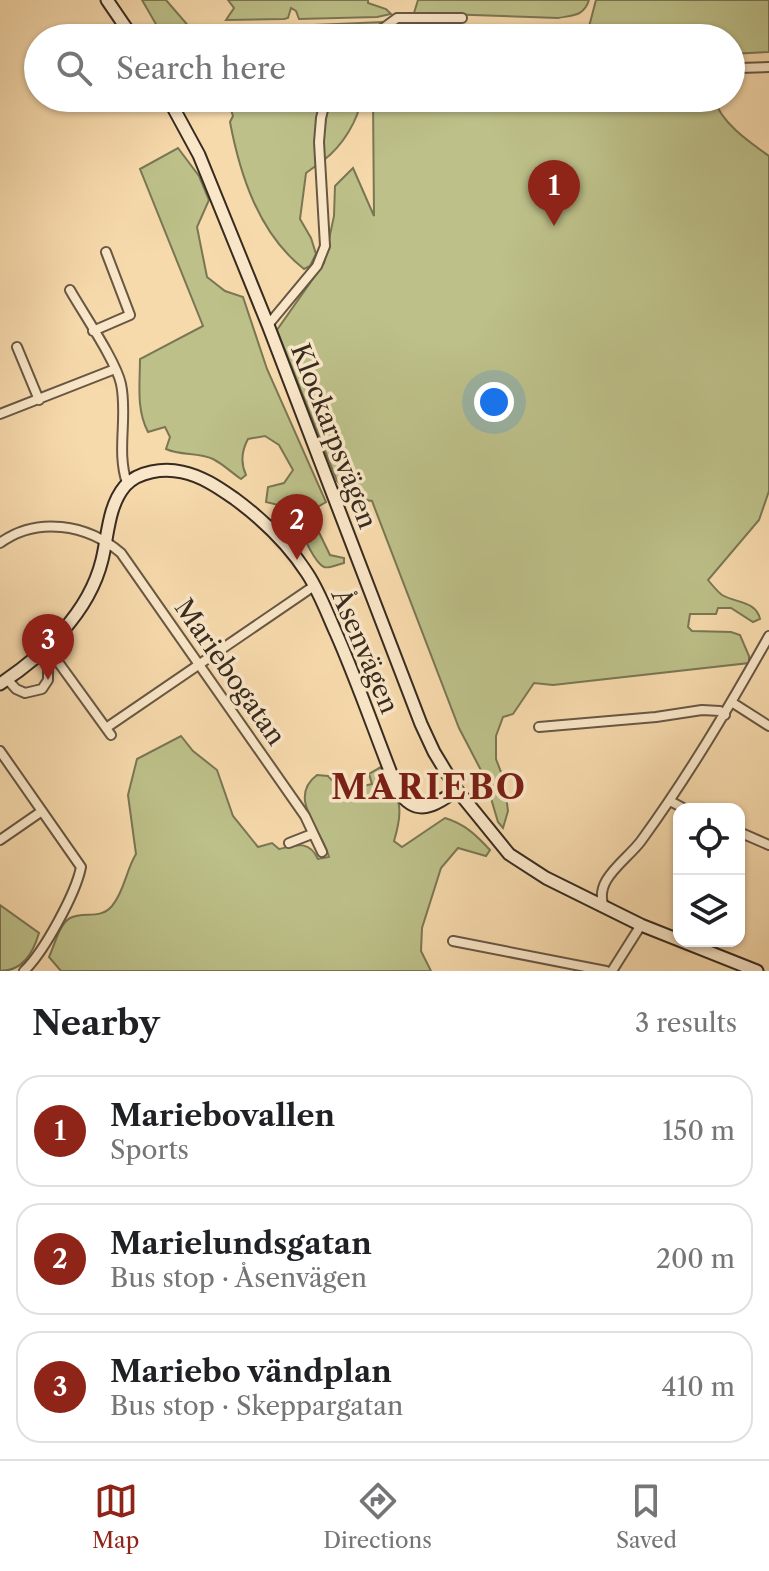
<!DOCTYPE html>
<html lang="en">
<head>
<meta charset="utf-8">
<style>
  body { margin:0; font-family:"Libre Caslon Text",serif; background:#f6f6f6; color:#202124 }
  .controls { position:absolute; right:24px; bottom:24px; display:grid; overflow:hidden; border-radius:16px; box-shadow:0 2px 6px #0004 }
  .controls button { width:72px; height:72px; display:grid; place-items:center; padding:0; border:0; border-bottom:2px solid #e0e0e0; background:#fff; color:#202124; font:40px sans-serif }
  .you { position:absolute; left:494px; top:402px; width:28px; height:28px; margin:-20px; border:6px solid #fff; border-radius:50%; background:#1a73e8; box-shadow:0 0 0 12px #1a73e833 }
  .badge { display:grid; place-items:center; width:52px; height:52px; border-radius:50%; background:#8f2418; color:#fff; font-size:26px; font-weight:700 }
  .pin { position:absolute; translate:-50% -66px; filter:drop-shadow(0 2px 4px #0008) }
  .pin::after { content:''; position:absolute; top:42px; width:28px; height:24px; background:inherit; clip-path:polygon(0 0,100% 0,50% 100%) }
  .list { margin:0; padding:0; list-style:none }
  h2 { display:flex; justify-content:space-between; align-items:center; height:104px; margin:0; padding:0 32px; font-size:34px }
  h2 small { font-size:26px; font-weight:400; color:#757577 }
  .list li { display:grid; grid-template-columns:52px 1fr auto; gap:24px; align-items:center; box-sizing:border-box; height:112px; margin:0 16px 16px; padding:0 16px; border:2px solid #e0e0e0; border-radius:24px }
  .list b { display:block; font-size:30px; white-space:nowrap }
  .list p { margin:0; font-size:26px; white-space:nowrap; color:#757577 }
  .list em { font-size:26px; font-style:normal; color:#757577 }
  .icon { flex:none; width:44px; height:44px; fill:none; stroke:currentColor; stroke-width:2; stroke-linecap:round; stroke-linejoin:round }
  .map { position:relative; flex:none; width:769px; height:971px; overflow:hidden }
  .search { position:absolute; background:#fff; box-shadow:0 2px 6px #0004; left:24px; right:24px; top:24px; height:88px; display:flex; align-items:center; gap:20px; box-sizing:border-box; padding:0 28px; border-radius:44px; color:#757577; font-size:30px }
  .sheet { height:488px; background:#fff }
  nav { display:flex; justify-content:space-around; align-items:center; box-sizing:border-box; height:112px; border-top:2px solid #e0e0e0; background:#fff; font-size:22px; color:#757577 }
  nav a { display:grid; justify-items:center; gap:4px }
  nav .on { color:#8f2418 }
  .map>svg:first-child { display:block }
</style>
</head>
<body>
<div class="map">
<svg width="769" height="971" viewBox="0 0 769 971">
  <rect width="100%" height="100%" fill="#f7daac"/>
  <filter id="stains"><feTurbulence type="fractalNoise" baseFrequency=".0025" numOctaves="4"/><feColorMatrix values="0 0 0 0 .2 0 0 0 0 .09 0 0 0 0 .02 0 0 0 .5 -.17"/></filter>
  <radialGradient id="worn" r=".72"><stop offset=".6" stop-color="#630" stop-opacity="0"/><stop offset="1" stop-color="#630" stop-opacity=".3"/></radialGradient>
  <path fill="#bdc089" stroke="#7a7654" stroke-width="2" d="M142,0H166L192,30L191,38H168L157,26Z
    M228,0H368V3L386,9L391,14L377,17L299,19L296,11L291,8L288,18L284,19L226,20L234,8Z
    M418,0H589C584,16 574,15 558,18L414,13Z
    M596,0H769V52L731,54V38H586Z
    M406,20L449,21L453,23L434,38H380Z
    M382,22L365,38H217L220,29Z
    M227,98H322L318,110L317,165L306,173L300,219L311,238L316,254L310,266L304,269C259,234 240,175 230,122L233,116Z
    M329,98H361C359,120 342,146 324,160V132Z
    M373,98H714C720,122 749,142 769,156V491L759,520L708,580C712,585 717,591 722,595C736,603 756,601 760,619L753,622L731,608H718L716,614H690L688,627L692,631L731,632L740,635L749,656V663L553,685L534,683L513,714L503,717L496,736V759L504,780L508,811L503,828L498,822L485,778L459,728L372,501L358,499L337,481L277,330L324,263L334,216L335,186L353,168L374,216Z
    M178,148L199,176L209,200L197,227L207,277L225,291L243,297L267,369L326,502L309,512L330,555L344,558V563C338,564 330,569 324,567C312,562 297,520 291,508L266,502L268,487L284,483L293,470L279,445L265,436L248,439C242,450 240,462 246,475L241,479C232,473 223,464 213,459C198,452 181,456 166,449L170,437L165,427L148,432C136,409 140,384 140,359L203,326L140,169Z
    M181,736L193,751L217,770L233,816L258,847L272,843L279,849C297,845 309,840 318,859L329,857C323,831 286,798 317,775L328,776L342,791L372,784L369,774L381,767C399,800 405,804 394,841L402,847L445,818C465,824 476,835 490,850L486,856L458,848L441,868L422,928L421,951L431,971H61L49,957C54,947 59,924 70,918C84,911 100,920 112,906C125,890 126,870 136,854L128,795L137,759Z
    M0,905L39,933C33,953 23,971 0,971Z"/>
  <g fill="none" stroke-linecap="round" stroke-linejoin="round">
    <g stroke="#675743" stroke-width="12">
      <path id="street" d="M370,38L397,18H462
        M739,68L769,67
        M70,290C83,313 116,361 121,384C128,417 116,451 127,483
        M268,325L317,266L325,246L319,142L321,118L326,98
        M93,331L130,315L106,252
        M17,347L39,400
        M0,414L115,369
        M0,543C37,516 87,524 121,553L305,816L322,852
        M48,648L111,735
        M7,679L16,689L25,693L42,689L48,680V649
        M733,703L769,726
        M539,727L656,717L702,710L720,711L725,715
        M106,728L314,586
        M0,751L81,867C76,893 44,952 24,971
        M670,801L685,809
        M739,832L769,845
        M0,840L42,811
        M289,843L312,834
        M604,907C593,880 626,861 641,841C689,775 729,707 769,636
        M453,941L606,971
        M612,971L641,925"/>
    </g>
    <g stroke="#372b20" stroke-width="15">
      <path id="secondary" d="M107,0L133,38
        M168,98L199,155L268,325L421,724L434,752L457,790L509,854L546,878L641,925L757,971
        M0,684C44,655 89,613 102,560C108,536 108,506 125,486C138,471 164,468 182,472C202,476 219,488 235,499C262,519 289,545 307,573C319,591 327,613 336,633C359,685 377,739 398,791C417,818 434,806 457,790"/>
    </g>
    <use href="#street" stroke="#fae7c9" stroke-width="8"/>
    <use href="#secondary" stroke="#fae7c9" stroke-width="11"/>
  </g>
  <g text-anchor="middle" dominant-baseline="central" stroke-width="7" stroke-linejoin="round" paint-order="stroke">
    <g font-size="26" fill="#372b20" stroke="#fae7c9">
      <text transform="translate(334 436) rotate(69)">Klockarpsvägen</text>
      <text transform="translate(365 651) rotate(67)">Åsenvägen</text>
      <text transform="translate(230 672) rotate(55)">Mariebogatan</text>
    </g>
    <g font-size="34" font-weight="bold" letter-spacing="2" fill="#7a1f14" stroke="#fae7c9">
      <text x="429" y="787">MARIEBO</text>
    </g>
  </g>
  <rect width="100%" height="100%" filter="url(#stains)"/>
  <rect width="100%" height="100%" fill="url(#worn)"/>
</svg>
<div class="controls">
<button><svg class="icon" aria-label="locate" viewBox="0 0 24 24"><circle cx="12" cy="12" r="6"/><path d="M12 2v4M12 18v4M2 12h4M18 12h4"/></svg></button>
<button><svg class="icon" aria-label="layers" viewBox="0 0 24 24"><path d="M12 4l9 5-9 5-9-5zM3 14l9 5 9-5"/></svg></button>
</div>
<div class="you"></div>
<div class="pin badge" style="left:554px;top:226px">1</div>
<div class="pin badge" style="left:297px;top:560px">2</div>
<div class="pin badge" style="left:48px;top:680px">3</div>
<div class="search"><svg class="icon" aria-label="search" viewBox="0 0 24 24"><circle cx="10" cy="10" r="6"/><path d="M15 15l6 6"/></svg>Search here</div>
</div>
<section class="sheet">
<h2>Nearby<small>3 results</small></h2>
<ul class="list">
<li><span class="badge">1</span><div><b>Mariebovallen</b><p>Sports</p></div><em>150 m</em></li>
<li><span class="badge">2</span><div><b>Marielundsgatan</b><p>Bus stop · Åsenvägen</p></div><em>200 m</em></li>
<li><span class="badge">3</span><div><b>Mariebo vändplan</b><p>Bus stop · Skeppargatan</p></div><em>410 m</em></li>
</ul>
</section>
<nav>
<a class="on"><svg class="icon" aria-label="map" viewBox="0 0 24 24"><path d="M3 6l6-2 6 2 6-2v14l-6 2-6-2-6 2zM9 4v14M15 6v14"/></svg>Map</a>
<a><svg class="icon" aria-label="directions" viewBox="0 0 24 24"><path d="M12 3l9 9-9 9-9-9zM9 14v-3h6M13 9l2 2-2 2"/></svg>Directions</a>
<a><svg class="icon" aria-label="saved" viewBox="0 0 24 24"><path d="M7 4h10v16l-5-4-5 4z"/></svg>Saved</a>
</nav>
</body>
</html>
